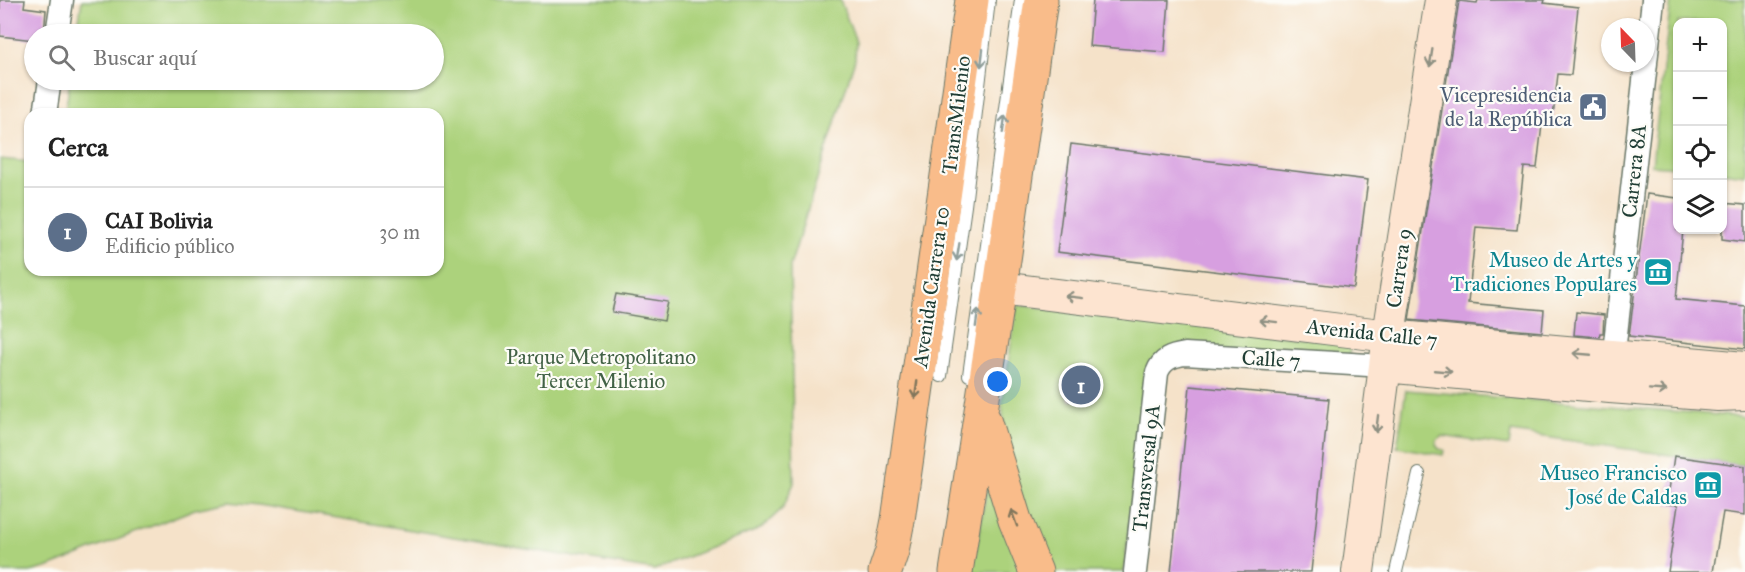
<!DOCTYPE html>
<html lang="es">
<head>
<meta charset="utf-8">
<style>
  body { margin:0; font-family:"IM FELL Great Primer",serif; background:#f6f6f6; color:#222 }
  .controls { position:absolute; right:18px; top:18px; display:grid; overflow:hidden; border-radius:12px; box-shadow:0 2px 4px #0004 }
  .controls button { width:54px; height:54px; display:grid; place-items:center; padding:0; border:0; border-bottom:2px solid #e0e0e0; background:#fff; color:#222; font:30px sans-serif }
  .compass { position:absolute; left:1601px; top:18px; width:54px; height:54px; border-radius:50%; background:#fff; box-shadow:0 2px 4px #0004; rotate:337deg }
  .you { position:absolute; left:998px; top:382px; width:21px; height:21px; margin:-15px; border:4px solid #fff; border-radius:50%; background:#1a73e8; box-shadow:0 0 0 9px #1a73e833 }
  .badge { display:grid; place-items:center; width:39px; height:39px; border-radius:50%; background:#d93025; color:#fff; font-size:20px; font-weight:700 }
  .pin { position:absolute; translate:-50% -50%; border:3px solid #fff; box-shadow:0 2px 6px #0006 }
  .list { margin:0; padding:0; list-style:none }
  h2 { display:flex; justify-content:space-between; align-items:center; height:78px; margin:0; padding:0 24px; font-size:26px }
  h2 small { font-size:20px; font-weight:400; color:#767676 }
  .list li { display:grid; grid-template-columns:39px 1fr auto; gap:18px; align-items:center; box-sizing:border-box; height:90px; padding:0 24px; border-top:2px solid #e0e0e0 }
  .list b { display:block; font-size:22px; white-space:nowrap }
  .list p { margin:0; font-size:20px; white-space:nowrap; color:#767676 }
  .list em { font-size:20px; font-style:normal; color:#767676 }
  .icon { flex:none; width:33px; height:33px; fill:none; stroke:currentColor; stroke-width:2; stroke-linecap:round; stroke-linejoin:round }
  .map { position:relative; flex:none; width:1745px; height:572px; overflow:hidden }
  .search { position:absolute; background:#fff; box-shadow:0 2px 4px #0004; left:24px; top:24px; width:420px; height:66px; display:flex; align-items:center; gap:15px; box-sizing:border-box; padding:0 21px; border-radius:33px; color:#767676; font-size:22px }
  .panel { position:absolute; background:#fff; box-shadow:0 2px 4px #0004; left:24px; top:108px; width:420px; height:168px; border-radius:18px }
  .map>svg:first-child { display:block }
</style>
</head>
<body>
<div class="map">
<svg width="1745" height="572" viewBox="0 0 1745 572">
  <rect width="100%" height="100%" fill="#fdfcf7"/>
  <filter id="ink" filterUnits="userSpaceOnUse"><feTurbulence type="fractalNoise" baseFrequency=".0167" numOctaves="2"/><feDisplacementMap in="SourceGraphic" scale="12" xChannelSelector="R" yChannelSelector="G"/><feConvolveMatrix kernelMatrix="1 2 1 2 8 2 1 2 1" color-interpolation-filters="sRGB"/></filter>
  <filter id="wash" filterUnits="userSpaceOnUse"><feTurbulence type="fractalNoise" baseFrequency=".008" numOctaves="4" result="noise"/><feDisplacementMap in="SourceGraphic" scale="24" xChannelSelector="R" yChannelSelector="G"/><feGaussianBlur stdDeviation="1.35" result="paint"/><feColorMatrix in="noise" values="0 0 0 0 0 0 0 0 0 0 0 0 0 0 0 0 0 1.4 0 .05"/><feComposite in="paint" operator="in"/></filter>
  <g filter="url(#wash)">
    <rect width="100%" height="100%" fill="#f5e2c9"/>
    <path fill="#acd27c" stroke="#668858" stroke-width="1.5" d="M82,0H840L856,42L855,59L790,266L794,483L783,508L760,529L654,570L259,505L229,502L195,509L46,568L30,572H0V159L30,162V270H438V114H65L70,80H434V34H77Z
      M1671,0H1745V175L1723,172L1722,22H1678L1677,167L1652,165Z
      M1017,305L1351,343L1349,356L1150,362L1145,374L1124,572H1050L1019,496L1005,436L1002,404Z
      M1406,390L1745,417V466L1511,432L1509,446L1442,436L1437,440L1436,445L1439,449L1444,450L1443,455L1397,447Z
      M989,477L1024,572H972Z"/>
    <g id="blocks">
      <path fill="#d79fe0" d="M0,0H25L24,7L46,10L44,34H34V40L0,36Z
        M1093,0H1169L1165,52L1089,46Z
        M1478,0H1545L1544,3L1578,7L1571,75L1558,74L1553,117L1543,116L1537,168L1524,167L1517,230L1476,227L1468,303L1544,310L1542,332L1409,320L1459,1L1477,3Z
        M1071,144L1368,180L1354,288L1057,252Z
        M1647,194L1677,198V230H1683L1676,299L1745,306V349L1629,336Z
        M1722,203L1745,205V242L1722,239Z
        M616,294L668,302L664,321L612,312Z
        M1576,312L1604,315L1603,333H1600L1599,337L1574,335Z
        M1093,370L1099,393L1070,401L1063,378Z
        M1190,386L1329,399L1311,572H1171Z
        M1674,456L1745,466V515L1723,512L1713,572H1668L1678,505L1667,504Z"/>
    </g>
  </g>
  <g filter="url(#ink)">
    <use href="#blocks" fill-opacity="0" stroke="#6a7768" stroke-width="1.5"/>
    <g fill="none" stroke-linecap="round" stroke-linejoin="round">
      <g stroke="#6a7768" stroke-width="14">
        <path id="lane" d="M969,375L1021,0
          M941,376L965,206L989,0
          M1396,572L1419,474"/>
      </g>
      <g stroke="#6a7768" stroke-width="25">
        <path id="street" d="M57,34L62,0
          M1646,62L1653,0
          M45,114L50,80
          M1612,370L1646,63
          M1135,572L1157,373C1162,359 1172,356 1185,354L1385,366"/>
      </g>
      <g stroke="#6a7768" stroke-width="34">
        <path id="secondary" d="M1000,288L1389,336
          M1400,337L1745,368
          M1385,366L1610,387L1718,395L1745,394
          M1358,572L1390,328L1441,0"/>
      </g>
      <g stroke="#6a7768" stroke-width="35">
        <path id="primary" d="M984,420L1015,520L1036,572
          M885,572L892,551L898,520L972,0
          M956,572L1000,288L1041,0"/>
      </g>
      <use href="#lane" stroke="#fff" stroke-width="12"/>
      <use href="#street" stroke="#fff" stroke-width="22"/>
      <use href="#secondary" stroke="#fde4d0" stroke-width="32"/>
      <use href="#primary" stroke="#f9bc8a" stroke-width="33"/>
    </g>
    <defs><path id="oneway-shaft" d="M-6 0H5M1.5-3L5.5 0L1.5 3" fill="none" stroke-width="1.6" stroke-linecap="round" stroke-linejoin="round" transform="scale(1.5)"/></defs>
    <g stroke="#8f9e9a">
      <use href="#oneway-shaft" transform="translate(982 58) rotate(97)"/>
      <use href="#oneway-shaft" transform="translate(1004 124) rotate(-82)"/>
      <use href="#oneway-shaft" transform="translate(958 252) rotate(99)"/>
      <use href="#oneway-shaft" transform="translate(977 318) rotate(-82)"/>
    </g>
    <g stroke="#8e9082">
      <use href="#oneway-shaft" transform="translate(1431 58) rotate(99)"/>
      <use href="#oneway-shaft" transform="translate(1074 297) rotate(-173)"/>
      <use href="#oneway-shaft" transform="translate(1268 321) rotate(-173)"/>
      <use href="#oneway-shaft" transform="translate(1582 354) rotate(-175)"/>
      <use href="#oneway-shaft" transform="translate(1443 371) rotate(5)"/>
      <use href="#oneway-shaft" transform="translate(1658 390) rotate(4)"/>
      <use href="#oneway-shaft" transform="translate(1377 424) rotate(97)"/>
    </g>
    <g stroke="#81765b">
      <use href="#oneway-shaft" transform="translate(916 390) rotate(98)"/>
      <use href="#oneway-shaft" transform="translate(1014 518) rotate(-110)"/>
    </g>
  </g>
  <defs>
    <g id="civic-square" transform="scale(1.5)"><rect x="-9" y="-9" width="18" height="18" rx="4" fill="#5c6f8a" stroke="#fdfcf7"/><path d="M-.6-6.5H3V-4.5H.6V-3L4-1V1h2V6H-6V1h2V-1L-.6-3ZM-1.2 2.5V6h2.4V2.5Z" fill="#fff"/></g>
    <g id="museum-square" transform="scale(1.5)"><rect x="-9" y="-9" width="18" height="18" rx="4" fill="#0f9aa8" stroke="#fdfcf7"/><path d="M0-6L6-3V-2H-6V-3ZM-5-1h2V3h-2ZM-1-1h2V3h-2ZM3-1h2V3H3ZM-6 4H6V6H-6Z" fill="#fff"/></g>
  </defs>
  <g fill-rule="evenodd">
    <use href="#civic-square" x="1593" y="107"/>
    <use href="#museum-square" x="1658" y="272"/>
    <use href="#museum-square" x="1708" y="485"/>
  </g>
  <g text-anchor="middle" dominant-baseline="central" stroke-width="4.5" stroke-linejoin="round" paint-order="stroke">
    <g font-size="21" fill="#4e5e75" stroke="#fdfcf7" text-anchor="end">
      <text x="1572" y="95">Vicepresidencia<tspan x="1572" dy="24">de la República</tspan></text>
    </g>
    <g font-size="21" fill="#1f3d34" stroke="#fdfcf7">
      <text transform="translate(956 115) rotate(-83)">TransMilenio</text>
      <text transform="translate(1634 171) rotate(-84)">Carrera 8A</text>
      <text transform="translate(1399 268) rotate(-82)">Carrera 9</text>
      <text transform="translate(931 287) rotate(-82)">Avenida Carrera 10</text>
      <text transform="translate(1372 333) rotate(6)">Avenida Calle 7</text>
      <text transform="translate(1271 359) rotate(3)">Calle 7</text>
      <text transform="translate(1146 468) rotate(-84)">Transversal 9A</text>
    </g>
    <g font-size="21" fill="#0d838f" stroke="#fdfcf7" text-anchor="end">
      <text x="1637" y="260">Museo de Artes y<tspan x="1637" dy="24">Tradiciones Populares</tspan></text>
      <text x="1687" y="473">Museo Francisco<tspan x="1687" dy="24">José de Caldas</tspan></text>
    </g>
    <g font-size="21" fill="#426246" stroke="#fdfcf7">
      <text x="601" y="357">Parque Metropolitano<tspan x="601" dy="24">Tercer Milenio</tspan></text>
    </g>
  </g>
</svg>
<div class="controls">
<button>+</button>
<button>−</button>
<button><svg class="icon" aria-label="locate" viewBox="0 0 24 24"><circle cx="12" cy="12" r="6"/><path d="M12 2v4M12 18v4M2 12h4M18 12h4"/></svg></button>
<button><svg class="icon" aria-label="layers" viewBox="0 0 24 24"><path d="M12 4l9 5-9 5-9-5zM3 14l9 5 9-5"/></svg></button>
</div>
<svg class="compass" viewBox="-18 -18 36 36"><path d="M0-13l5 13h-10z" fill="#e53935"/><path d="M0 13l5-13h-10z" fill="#767676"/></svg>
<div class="you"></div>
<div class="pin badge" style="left:1081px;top:385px;background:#5c6f8a">1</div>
<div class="search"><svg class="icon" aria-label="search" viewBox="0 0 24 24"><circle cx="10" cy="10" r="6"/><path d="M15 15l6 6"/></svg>Buscar aquí</div>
<section class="panel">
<h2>Cerca<small></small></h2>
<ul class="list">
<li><span class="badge" style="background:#5c6f8a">1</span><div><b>CAI Bolivia</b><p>Edificio público</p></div><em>30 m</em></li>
</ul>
</section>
</div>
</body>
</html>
